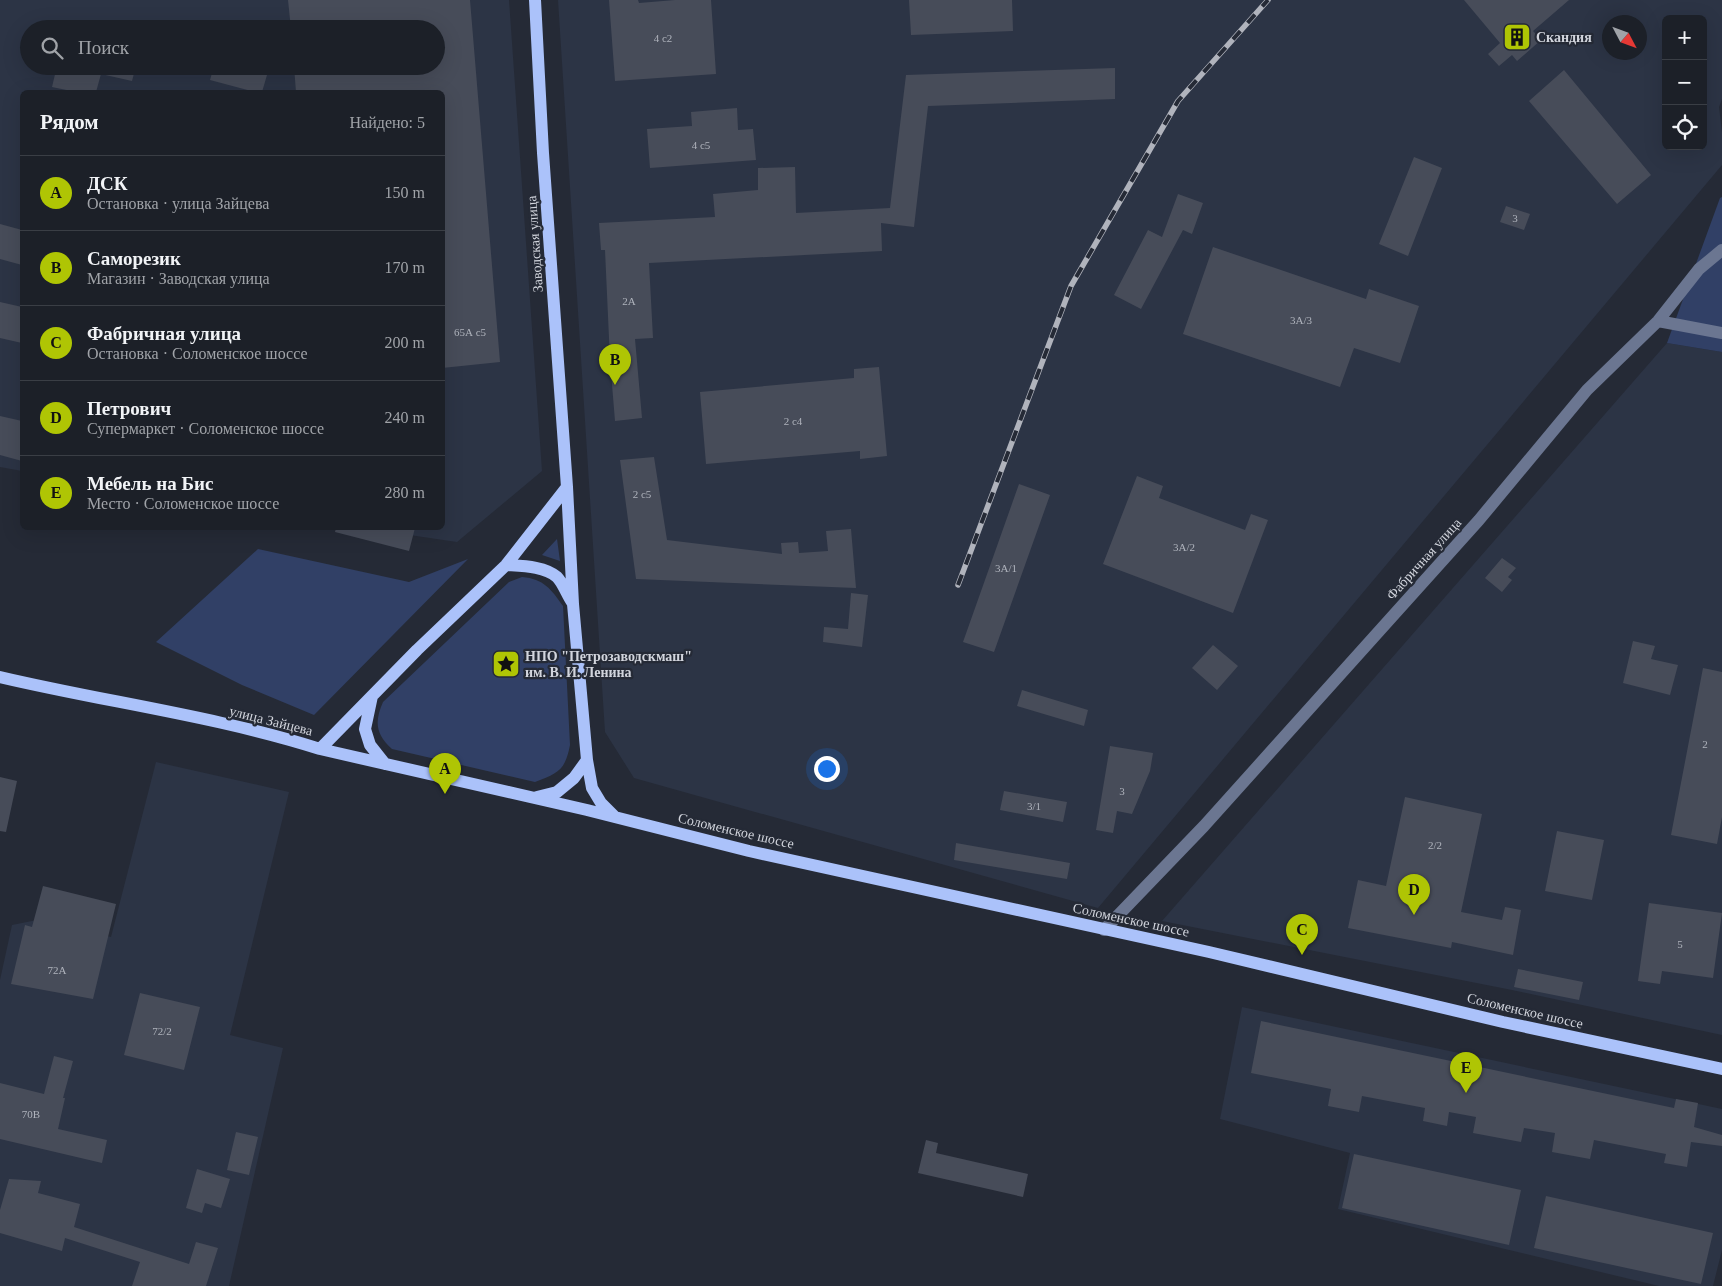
<!DOCTYPE html>
<html lang="ru">
<head>
<meta charset="utf-8">
<style>
  body { margin:0; font-family:"Times New Roman",serif; background:#292d34; color:#f1f3f6 }
  .controls { position:absolute; right:15px; top:15px; display:grid; overflow:hidden; border-radius:8px; box-shadow:0 5px 20px #0002 }
  .controls button { width:45px; height:45px; display:grid; place-items:center; padding:0; border:0; border-bottom:1px solid #3a3e45; background:#1c2028; color:#f1f3f6; font:25px sans-serif }
  .compass { position:absolute; left:1602px; top:15px; width:45px; height:45px; border-radius:50%; background:#1c2028; box-shadow:0 5px 20px #0002; rotate:131deg }
  .you { position:absolute; left:826px; top:768px; width:18px; height:18px; margin:-12px; border:4px solid #fff; border-radius:50%; background:#1a73e8; box-shadow:0 0 0 8px #1a73e833 }
  .badge { display:grid; place-items:center; width:32px; height:32px; border-radius:50%; background:#afc504; color:#111; font-size:16px; font-weight:700 }
  .pin { position:absolute; translate:-50% -41px; filter:drop-shadow(0 1px 2px #0008) }
  .pin::after { content:''; position:absolute; top:26px; width:18px; height:15px; background:inherit; clip-path:polygon(0 0,100% 0,50% 100%) }
  .list { margin:0; padding:0; list-style:none }
  h2 { display:flex; justify-content:space-between; align-items:center; height:65px; margin:0; padding:0 20px; font-size:21px }
  h2 small { font-size:16px; font-weight:400; color:#a0a3a8 }
  .list li { display:grid; grid-template-columns:32px 1fr auto; gap:15px; align-items:center; box-sizing:border-box; height:75px; padding:0 20px; border-top:1px solid #3a3e45 }
  .list b { display:block; font-size:19px; white-space:nowrap }
  .list p { margin:0; font-size:16px; white-space:nowrap; color:#a0a3a8 }
  .list em { font-size:16px; font-style:normal; color:#a0a3a8 }
  .icon { flex:none; width:28px; height:28px; fill:none; stroke:currentColor; stroke-width:2; stroke-linecap:round; stroke-linejoin:round }
  .map { position:relative; flex:none; width:1722px; height:1286px; overflow:hidden }
  .search { position:absolute; background:#1c2028; box-shadow:0 5px 20px #0002; left:20px; top:20px; width:425px; height:55px; display:flex; align-items:center; gap:12px; box-sizing:border-box; padding:0 18px; border-radius:28px; color:#a0a3a8; font-size:19px }
  .panel { position:absolute; background:#1c2028; box-shadow:0 5px 20px #0002; left:20px; top:90px; width:425px; height:440px; border-radius:8px }
  .map>svg:first-child { display:block }
</style>
</head>
<body>
<div class="map">
<svg width="1722" height="1286" viewBox="0 0 1722 1286">
  <rect width="100%" height="100%" fill="#252a36"/>
  <path fill="#2c3445" fill-rule="evenodd" d="M0,0H509L542,471L457,542L362,528H442V92H22V471L0,467ZM29,29H436V66H29Z
    M558,0H1722V99L1719,107L1722,132V165L1098,908L634,778L605,732ZM1666,19H1703V146H1666ZM1610,22H1640V52H1610Z
    M1667,343L1722,352V1035L1512,990L1162,921Z
    M156,762L289,792L230,1035L283,1048L229,1286H0V980L12,925L42,919L111,937Z
    M1242,1007L1722,1109V1250L1713,1286H1659L1338,1209L1350,1153L1220,1119Z"/>
  <path fill="#314066" d="M1722,197V352L1667,343L1720,198Z
    M557,539L560,561L542,555Z
    M258,549L409,582L468,559L314,715L242,685L156,642Z
    M522,577C544,579 551,589 563,606L570,745C565,771 558,773 535,782L392,749C376,735 374,722 383,702L509,582Z"/>
  <path fill="#474c59" d="M288,0H470L500,362L442,368V92H296L294,66H436V29H291Z
    M609,0H638L639,3L675,0H711L716,74L615,81Z
    M909,0H1012L1013,31L911,35Z
    M1464,0H1569L1533,31L1541,40L1517,61L1512,55L1499,66L1488,54L1500,43Z
    M57,66H77L91,70V66H136L132,81L101,74L96,92H76L52,87Z
    M214,66H233L267,75L262,92H255L210,80Z
    M1115,68V99L928,106L914,227L881,223L882,251L649,263L653,338L635,339L642,418L615,421L610,360L605,250H601L599,223L715,217L713,194L758,190V168L795,167L796,213L890,208L906,75Z
    M1564,70L1651,175L1617,204L1529,101Z
    M737,108L738,130L753,129L756,160L650,168L647,129L692,126L691,112Z
    M1414,157L1442,168L1408,256L1379,244Z
    M1178,194L1203,203L1192,234L1183,230L1141,309L1114,295L1148,230L1162,237Z
    M1506,206L1530,214L1524,230L1500,222Z
    M0,224L22,230V265L0,259Z
    M1213,247L1366,299L1369,289L1419,306L1400,363L1354,348L1340,387L1183,334Z
    M0,302L22,307V343L0,338Z
    M879,367L887,456L860,459V451L706,464L700,392L854,378V369Z
    M0,416L22,421V461L0,455Z
    M654,457L667,540L782,554L781,543L798,542L799,553L828,551L826,531L851,529L856,588L636,579L620,460Z
    M1137,476L1163,486L1159,498L1245,530L1251,514L1268,520L1233,613L1103,564Z
    M1019,484L1050,495L994,652L963,642Z
    M336,528H415L409,551L335,532Z
    M1502,558L1516,568L1508,577L1512,580L1502,592L1485,578Z
    M851,593L868,595L862,647L823,642L824,627L848,629Z
    M1633,641L1655,646L1651,659L1678,665L1670,695L1623,683Z
    M1213,645L1238,666L1217,690L1192,668Z
    M1703,668L1722,672V817L1717,844L1671,835Z
    M1022,690L1088,710L1084,726L1017,706Z
    M1110,746L1153,753L1150,771L1132,814L1117,811L1113,833L1096,830Z
    M0,777L17,781L6,832L0,831Z
    M1004,791L1067,802L1063,822L1000,810Z
    M1405,797L1482,814L1461,912L1502,920L1505,907L1521,910L1513,955L1452,942L1451,948L1348,928L1358,880L1386,886Z
    M1557,831L1604,840L1592,900L1545,891Z
    M956,843L1070,863L1067,879L954,860Z
    M43,886L116,904L93,999L11,984L25,925L32,927Z
    M1649,903L1722,913L1713,978L1662,971L1660,984L1638,981Z
    M1518,969L1583,982L1579,1000L1514,987Z
    M140,993L200,1007L184,1070L124,1055Z
    M1261,1021L1674,1108L1676,1099L1698,1103L1694,1127L1722,1135V1146L1691,1142L1687,1167L1664,1163L1666,1154L1594,1140L1590,1159L1552,1152L1555,1133L1524,1128L1521,1142L1473,1133L1476,1117L1449,1112L1447,1126L1423,1121L1425,1108L1362,1096L1359,1112L1328,1106L1331,1089L1251,1073Z
    M54,1056L73,1061L63,1098H65L58,1129L107,1140L102,1163L0,1139V1083L44,1094Z
    M236,1132L258,1137L249,1175L227,1170Z
    M926,1140L938,1143L936,1153L1028,1174L1023,1197L918,1173Z
    M1354,1154L1521,1190L1509,1245L1342,1208Z
    M197,1169L230,1179L221,1208L205,1203L202,1213L186,1208Z
    M9,1179L41,1181L38,1193L80,1204L74,1227L189,1264L196,1242L218,1248L206,1286H132L140,1262L65,1238L62,1251L0,1233V1210Z
    M1546,1196L1713,1233L1701,1284L1534,1248Z"/>
  <g fill="none" stroke-linecap="round" stroke-linejoin="round">
    <path stroke="#6b7691" stroke-width="12" d="M1658,321L1722,333
      M1104,930L1204,826L1479,520L1587,390L1658,321L1699,269L1722,250"/>
    <path stroke="#abc2fa" stroke-width="12" d="M535,0L543,153L567,487L573,604L587,760L592,788L601,803L615,817
      M506,565C522,566 545,566 557,577C563,583 567,595 572,602
      M0,677C106,702 216,716 320,749L587,810L749,851L1209,952L1503,1022L1722,1069
      M372,696L365,729L370,745L385,764
      M320,749L417,650L506,565L567,487
      M537,797L557,792L574,778L587,760"/>
    <g stroke="#b0b3bc" stroke-width="5.5">
      <path id="rail" d="M958,585L1071,286L1178,101L1268,0"/>
    </g>
    <use href="#rail" stroke="#252a36" stroke-width="4" stroke-dasharray="11" stroke-linecap="butt"/>
  </g>
  <defs>
    <g id="building-square" transform="scale(1.4375)"><rect x="-9" y="-9" width="18" height="18" rx="4" fill="#afc504" stroke="#252a36"/><path d="M-4-6H4V6H1V3H-1V6H-4ZM-2.5-4.3h1.7v1.8h-1.7ZM.8-4.3h1.7v1.8H.8ZM-2.5-1h1.7V.8h-1.7ZM.8-1h1.7V.8H.8Z" fill="#111"/></g>
    <g id="sight-square" transform="scale(1.4375)"><rect x="-9" y="-9" width="18" height="18" rx="4" fill="#afc504" stroke="#252a36"/><path d="M0-6L1.8-2.2L6-1.7L2.9 1.2L3.7 5.4L0 3.3L-3.7 5.4L-2.9 1.2L-6-1.7L-1.8-2.2Z" fill="#111"/></g>
  </defs>
  <g fill-rule="evenodd">
    <use href="#building-square" x="1517" y="37"/>
    <use href="#sight-square" x="506" y="664"/>
  </g>
  <g text-anchor="middle" dominant-baseline="central" stroke-width="4.5" stroke-linejoin="round" paint-order="stroke">
    <g font-size="11" fill="#afb3bc">
      <text x="663" y="38">4 с2</text>
      <text x="701" y="145">4 с5</text>
      <text x="1515" y="218">3</text>
      <text x="629" y="301">2А</text>
      <text x="1301" y="320">3А/3</text>
      <text x="470" y="332">65А с5</text>
      <text x="793" y="421">2 с4</text>
      <text x="642" y="494">2 с5</text>
      <text x="1184" y="547">3А/2</text>
      <text x="1006" y="568">3А/1</text>
      <text x="1705" y="744">2</text>
      <text x="1122" y="791">3</text>
      <text x="1034" y="806">3/1</text>
      <text x="1435" y="845">2/2</text>
      <text x="1680" y="944">5</text>
      <text x="57" y="970">72А</text>
      <text x="162" y="1031">72/2</text>
      <text x="31" y="1114">70В</text>
    </g>
    <g font-size="14" font-weight="bold" fill="#d2d5dd" stroke="#252a36" text-anchor="start">
      <text x="1536" y="37">Скандия</text>
      <text x="525" y="656">НПО "Петрозаводскмаш"<tspan x="525" dy="16">им. В. И. Ленина</tspan></text>
    </g>
    <g font-size="14" fill="#d2d5dd" stroke="#252a36">
      <text transform="translate(535 244) rotate(-94)">Заводская улица</text>
      <text transform="translate(1424 559) rotate(-48)">Фабричная улица</text>
      <text transform="translate(271 721) rotate(14)">улица Зайцева</text>
      <text transform="translate(736 831) rotate(13)">Соломенское шоссе</text>
      <text transform="translate(1131 920) rotate(12)">Соломенское шоссе</text>
      <text transform="translate(1525 1011) rotate(13)">Соломенское шоссе</text>
    </g>
  </g>
</svg>
<div class="controls">
<button>+</button>
<button>−</button>
<button><svg class="icon" aria-label="locate" viewBox="0 0 24 24"><circle cx="12" cy="12" r="6"/><path d="M12 2v4M12 18v4M2 12h4M18 12h4"/></svg></button>
</div>
<svg class="compass" viewBox="-18 -18 36 36"><path d="M0-13l5 13h-10z" fill="#e53935"/><path d="M0 13l5-13h-10z" fill="#a0a3a8"/></svg>
<div class="you"></div>
<div class="pin badge" style="left:445px;top:794px">A</div>
<div class="pin badge" style="left:615px;top:385px">B</div>
<div class="pin badge" style="left:1302px;top:955px">C</div>
<div class="pin badge" style="left:1414px;top:915px">D</div>
<div class="pin badge" style="left:1466px;top:1093px">E</div>
<div class="search"><svg class="icon" aria-label="search" viewBox="0 0 24 24"><circle cx="10" cy="10" r="6"/><path d="M15 15l6 6"/></svg>Поиск</div>
<section class="panel">
<h2>Рядом<small>Найдено: 5</small></h2>
<ul class="list">
<li><span class="badge">A</span><div><b>ДСК</b><p>Остановка · улица Зайцева</p></div><em>150 m</em></li>
<li><span class="badge">B</span><div><b>Саморезик</b><p>Магазин · Заводская улица</p></div><em>170 m</em></li>
<li><span class="badge">C</span><div><b>Фабричная улица</b><p>Остановка · Соломенское шоссе</p></div><em>200 m</em></li>
<li><span class="badge">D</span><div><b>Петрович</b><p>Супермаркет · Соломенское шоссе</p></div><em>240 m</em></li>
<li><span class="badge">E</span><div><b>Мебель на Бис</b><p>Место · Соломенское шоссе</p></div><em>280 m</em></li>
</ul>
</section>
</div>
</body>
</html>
